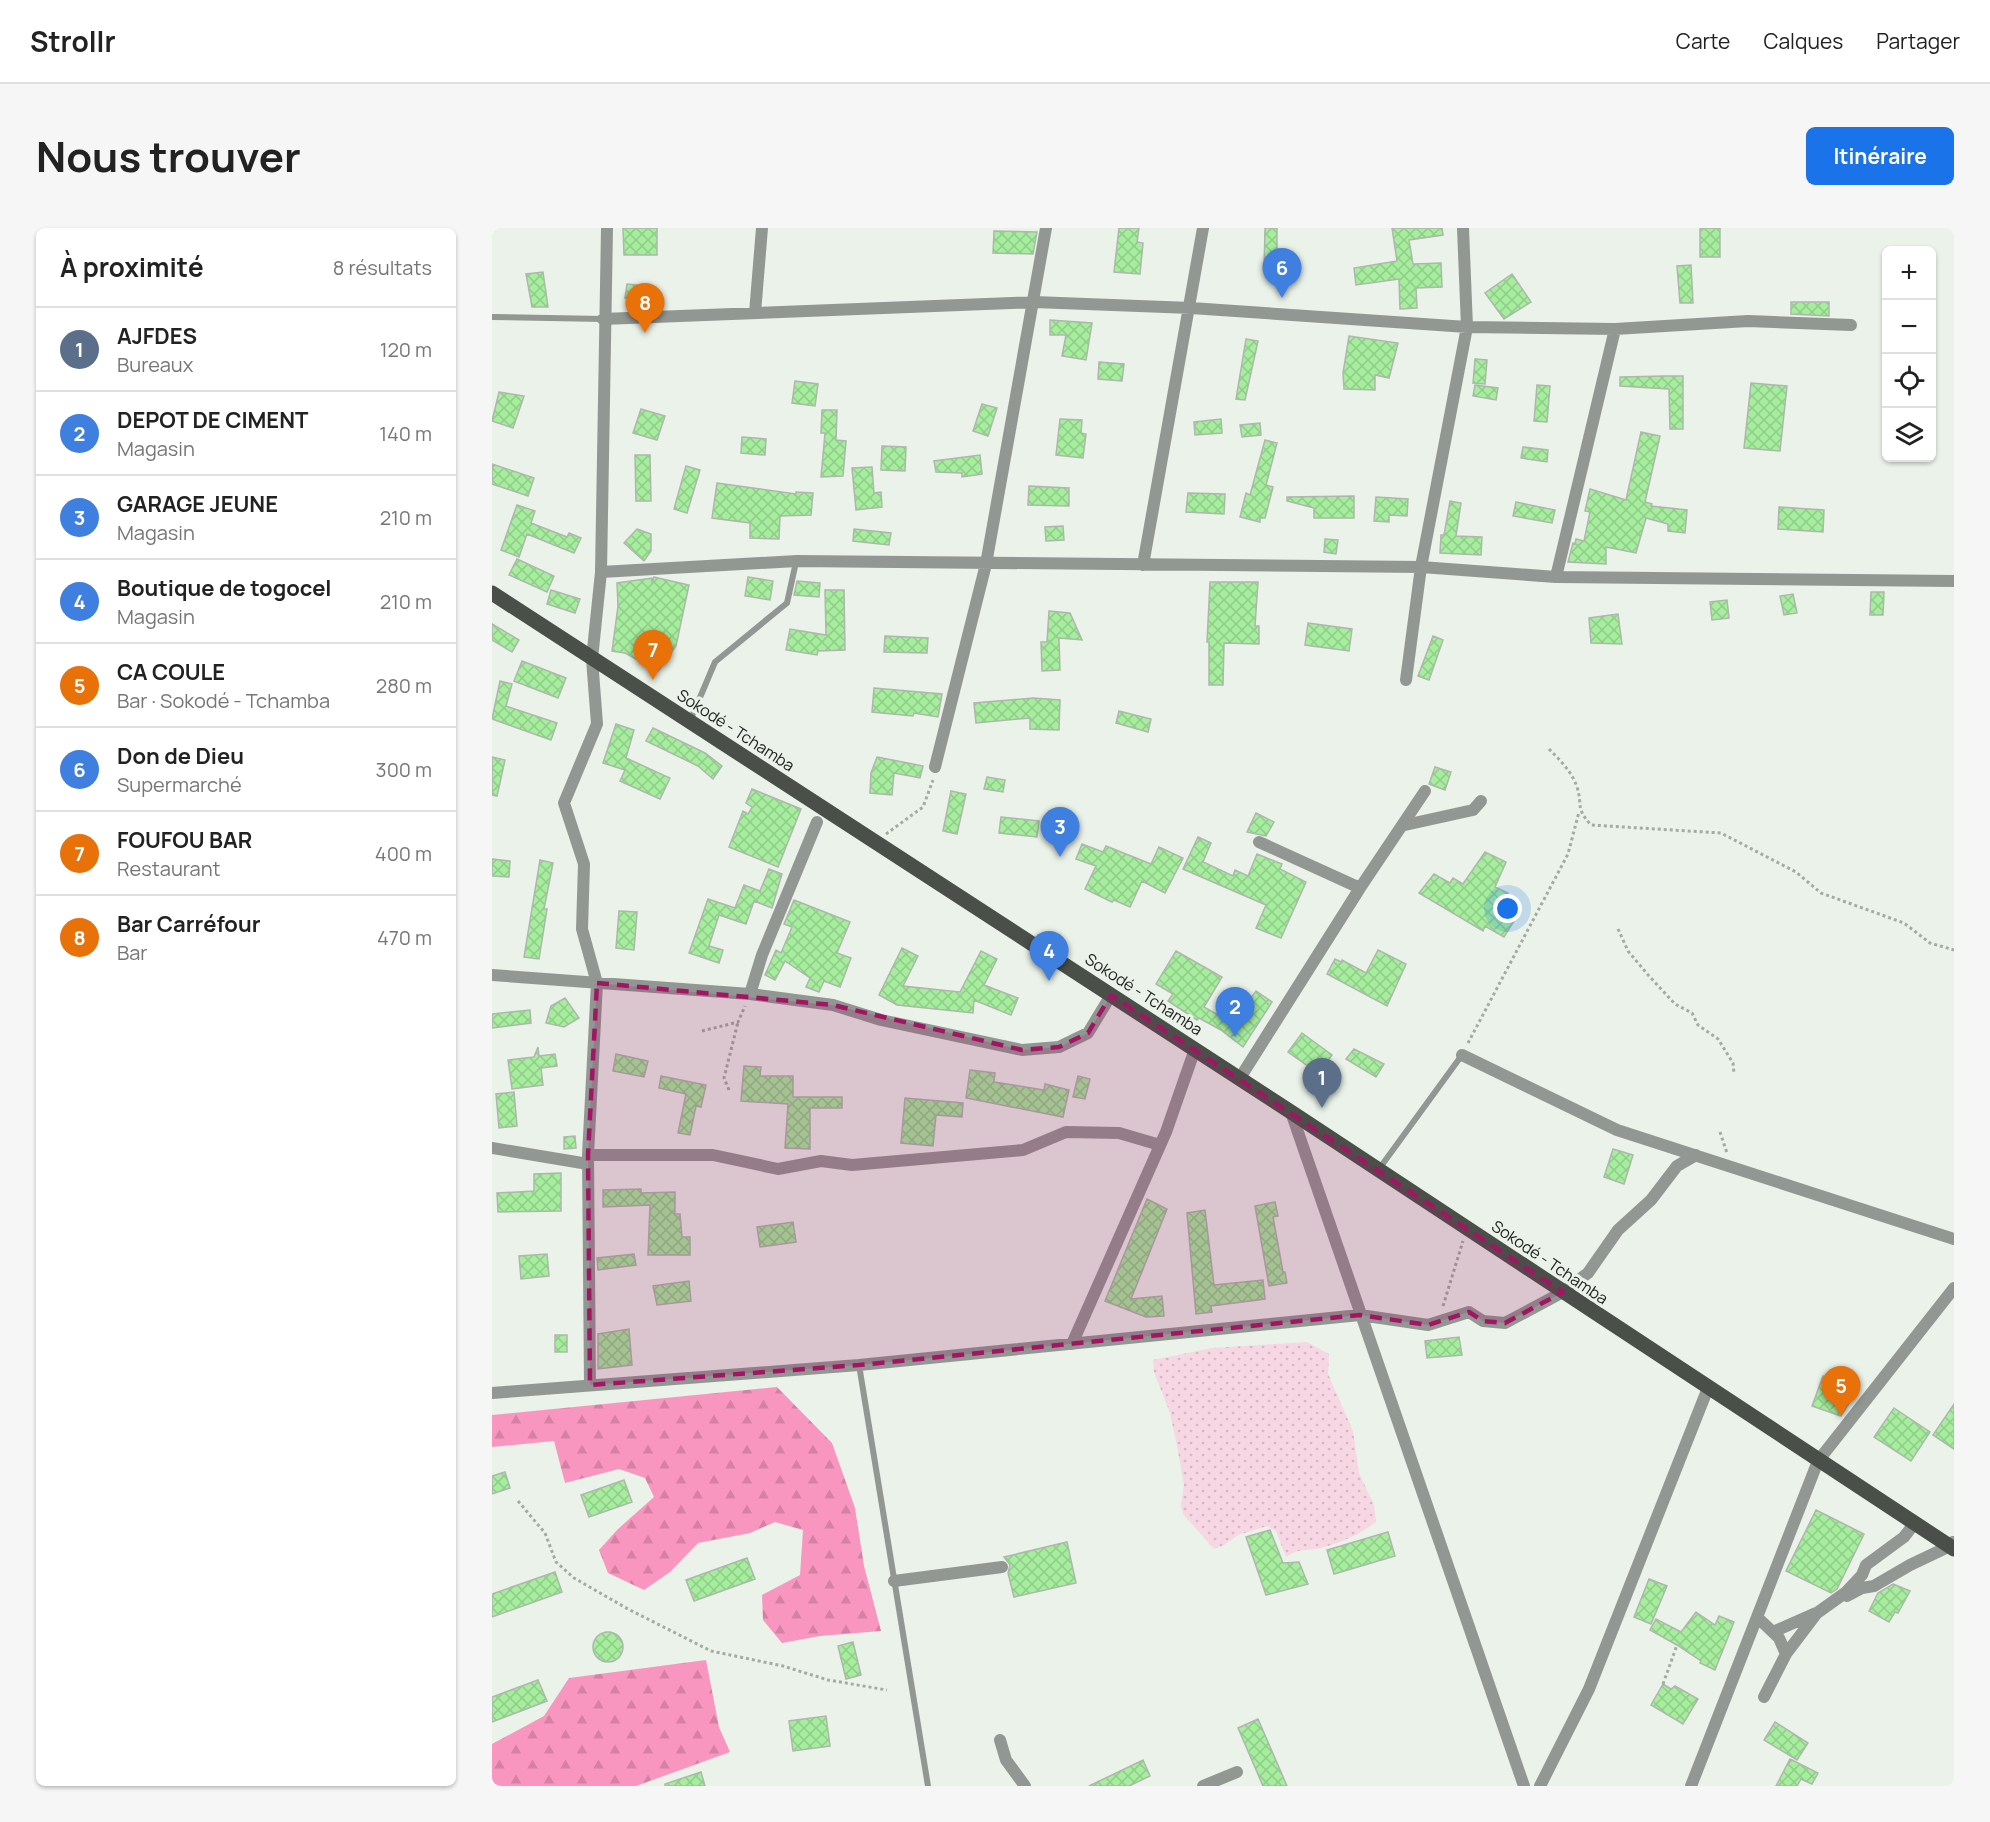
<!DOCTYPE html>
<html lang="fr">
<head>
<meta charset="utf-8">
<style>
  body { margin:0; font-family:Manrope,sans-serif; background:#f6f6f6; color:#222 }
  .controls { position:absolute; right:18px; top:18px; display:grid; overflow:hidden; border-radius:9px; box-shadow:0 2px 4px #0004 }
  .controls button { width:54px; height:54px; display:grid; place-items:center; padding:0; border:0; border-bottom:2px solid #e0e0e0; background:#fff; color:#222; font:30px sans-serif }
  .you { position:absolute; left:1016px; top:681px; width:21px; height:21px; margin:-15px; border:4px solid #fff; border-radius:50%; background:#1a73e8; box-shadow:0 0 0 9px #1a73e833 }
  .badge { display:grid; place-items:center; width:39px; height:39px; border-radius:50%; background:#1a73e8; color:#fff; font-size:20px; font-weight:700 }
  .pin { position:absolute; translate:-50% -50px; filter:drop-shadow(0 2px 3px #0008) }
  .pin::after { content:''; position:absolute; top:32px; width:21px; height:18px; background:inherit; clip-path:polygon(0 0,100% 0,50% 100%) }
  .list { margin:0; padding:0; list-style:none }
  h2 { display:flex; justify-content:space-between; align-items:center; height:78px; margin:0; padding:0 24px; font-size:26px }
  h2 small { font-size:20px; font-weight:400; color:#767676 }
  .list li { display:grid; grid-template-columns:39px 1fr auto; gap:18px; align-items:center; box-sizing:border-box; height:84px; padding:0 24px; border-top:2px solid #e0e0e0 }
  .list b { display:block; font-size:22px; white-space:nowrap }
  .list p { margin:0; font-size:20px; white-space:nowrap; color:#767676 }
  .list em { font-size:20px; font-style:normal; color:#767676 }
  .icon { flex:none; width:33px; height:33px; fill:none; stroke:currentColor; stroke-width:2; stroke-linecap:round; stroke-linejoin:round }
  .map { position:relative; flex:none; width:1462px; height:1558px; overflow:hidden; border-radius:9px }
  header { display:flex; align-items:center; gap:36px; box-sizing:border-box; height:84px; padding:0 30px; background:#fff; border-bottom:2px solid #e0e0e0 }
  header strong { font-size:28px }
  nav { display:flex; gap:33px; margin-inline-start:auto; font-size:21px }
  .intro { display:flex; align-items:center; justify-content:space-between; box-sizing:border-box; height:144px; padding:0 36px }
  h1 { margin:0; font-size:42px }
  .button { padding:15px 27px; border-radius:9px; background:#1a73e8; color:#fff; font-size:21px; font-weight:700 }
  main { display:flex; gap:36px; padding:0 36px }
  aside { flex:1; background:#fff; border-radius:9px; box-shadow:0 2px 4px #0004 }
  .map>svg:first-child { display:block }
</style>
</head>
<body>
<header>
<strong>Strollr</strong>
<nav><a>Carte</a><a>Calques</a><a>Partager</a></nav>
</header>
<div class="intro"><h1>Nous trouver</h1><a class="button">Itinéraire</a></div>
<main>
<aside>
<h2>À proximité<small>8 résultats</small></h2>
<ul class="list">
<li><span class="badge" style="background:#5c6f8a">1</span><div><b>AJFDES</b><p>Bureaux</p></div><em>120 m</em></li>
<li><span class="badge" style="background:#3f7fe0">2</span><div><b>DEPOT DE CIMENT</b><p>Magasin</p></div><em>140 m</em></li>
<li><span class="badge" style="background:#3f7fe0">3</span><div><b>GARAGE JEUNE</b><p>Magasin</p></div><em>210 m</em></li>
<li><span class="badge" style="background:#3f7fe0">4</span><div><b>Boutique de togocel</b><p>Magasin</p></div><em>210 m</em></li>
<li><span class="badge" style="background:#e8710a">5</span><div><b>CA COULE</b><p>Bar · Sokodé - Tchamba</p></div><em>280 m</em></li>
<li><span class="badge" style="background:#3f7fe0">6</span><div><b>Don de Dieu</b><p>Supermarché</p></div><em>300 m</em></li>
<li><span class="badge" style="background:#e8710a">7</span><div><b>FOUFOU BAR</b><p>Restaurant</p></div><em>400 m</em></li>
<li><span class="badge" style="background:#e8710a">8</span><div><b>Bar Carréfour</b><p>Bar</p></div><em>470 m</em></li>
</ul>
</aside>
<div class="map">
<svg width="1462" height="1558" viewBox="0 0 1462 1558">
  <defs>
    <pattern id="grass-dots" width="8" height="8" patternUnits="userSpaceOnUse" patternTransform="scale(1.5)"><rect width="8" height="8" fill="#f7d7e3"/><path d="M2 2h.1M6 6h.1" fill="none" stroke="#d3b8c2" stroke-width="1.8" stroke-linecap="round"/></pattern>
    <pattern id="forest-firs" width="22" height="20" patternUnits="userSpaceOnUse" patternTransform="scale(1.5)"><rect width="22" height="20" fill="#f996c0"/><path d="M5 1l3.5 6h-7zM16 11l3.5 6h-7z" fill="#d581a4"/></pattern>
    <pattern id="building-cross-hatch" width="8" height="8" patternUnits="userSpaceOnUse" patternTransform="scale(1.5)"><rect width="8" height="8" fill="#a6ee9e"/><path d="M0 0l8 8M0 8l8-8" fill="none" stroke="#8ecc88"/></pattern>
  </defs>
  <rect width="100%" height="100%" fill="#eaf2e9"/>
  <path fill="url(#grass-dots)" d="M815,1114L837,1126L836,1146L861,1203L867,1245L882,1277L884,1294C868,1306 849,1315 829,1320C815,1323 806,1320 794,1329L784,1303L775,1298L746,1307L732,1317L722,1321L691,1286L689,1277L692,1257L685,1218L678,1185L662,1144L661,1132L720,1120Z"/>
  <path fill="url(#forest-firs)" d="M285,1159L340,1215L363,1280L372,1338L389,1403L328,1408L290,1415L271,1392L270,1367L308,1347L311,1302L283,1294L258,1305L206,1315L178,1344L152,1362L116,1345L107,1322L126,1301L162,1269L153,1250L127,1241L73,1255L62,1213L0,1219V1187Z
    M214,1432L227,1499L238,1524L144,1558H0V1516L52,1488L77,1450Z"/>
  <path fill="url(#building-cross-hatch)" stroke="#aeb6ad" stroke-width="1.5" d="M131,0H165V27H132Z
    M627,0H647L645,14L651,15L648,46L622,44Z
    M773,0H785V43L772,42Z
    M900,0H950L951,7L917,12L921,36L949,35L950,59L924,60L925,80L908,81L907,51L864,57L862,40L905,33Z
    M1208,0H1228V29H1208Z
    M502,3L545,4L541,26L501,25Z
    M1199,37L1201,75H1188L1185,38Z
    M51,44L56,79H40L34,46Z
    M1020,46L1039,74L1012,91L993,65Z
    M135,56L162,59L160,73L133,70Z
    M1299,74H1337V88L1299,86Z
    M558,92L600,95L594,132L570,128L574,107H558Z
    M857,108L906,115L897,150L883,147V162L852,161L851,145Z
    M754,111L766,113L753,172L744,171Z
    M983,131L995,132L993,156L981,155Z
    M607,134L632,136L630,153L606,151Z
    M1174,148H1191V201H1178L1177,161L1128,158V149Z
    M303,153L326,156L323,178L300,175Z
    M1259,155L1295,158L1288,223L1252,220Z
    M983,157L1006,160L1004,172L981,168Z
    M1045,157L1058,158L1055,194L1042,193Z
    M7,164L32,168L21,200L0,193Z
    M490,176L505,180L496,208L481,203Z
    M149,181L173,188L165,212L141,205Z
    M330,182H345L344,212L354,213L351,248L329,249L333,205H329Z
    M568,191L590,192L589,205L594,206L591,230L564,227Z
    M729,191L730,205L703,207L702,194Z
    M768,195L769,207L750,209L748,197Z
    M1149,204L1168,208L1153,274L1160,276L1159,278L1195,282L1193,305L1176,303V296L1154,290L1144,325L1114,319V336L1076,334L1081,315L1083,316L1084,311L1092,313L1098,284L1093,283L1098,261L1134,272Z
    M250,209L274,211L273,227L249,225Z
    M773,212L785,215L774,257L781,259L773,290H768V294L748,289L754,265L758,267Z
    M390,218L414,219L413,243L389,242Z
    M1031,219L1056,222L1055,234L1029,230Z
    M143,227H158L159,273H144Z
    M488,227L490,246L470,249V245L444,244L442,233Z
    M0,236L42,250L36,268L0,256Z
    M194,238L208,242L195,285L182,281Z
    M380,239L382,265L389,264L390,279L364,282L360,240Z
    M225,255L304,266V264L321,265L319,287L288,288L287,311L258,310V295L220,290Z
    M537,258L577,260V278L536,277Z
    M696,265L733,266L732,286L694,284Z
    M862,268V290H822V280L795,273V269Z
    M884,269L916,271L915,288L897,287V294L882,293Z
    M958,273L969,275L964,308L990,309L989,327L948,325L949,307H952Z
    M1024,274L1063,282L1060,295L1021,288Z
    M25,277L43,283L39,295L75,309L77,305L89,310L82,325L35,306L27,329L9,322Z
    M1287,279L1332,282L1331,304L1286,301Z
    M571,298L572,312L554,313L553,299Z
    M145,301L159,306V323L152,333L132,315Z
    M362,301L399,305L397,317L361,313Z
    M833,311L846,312L844,326L832,324Z
    M25,331L62,348L55,364L17,347Z
    M162,349L197,357L184,418L166,443L133,425L120,423L126,378L125,355L160,350V355Z
    M256,349L281,353L278,372L253,368Z
    M305,353L328,355L327,369L302,367Z
    M718,354H766L763,398H767V416L732,415L731,457H717V414H715Z
    M59,362L88,371L83,385L55,376Z
    M333,362H352L353,422L326,423L325,427L294,422L298,401L334,407Z
    M1379,364H1392L1391,387H1378Z
    M1301,366L1305,385L1292,387L1288,368Z
    M1235,372L1237,390L1220,392L1218,374Z
    M557,383L578,385L590,412L567,410L568,442L550,443L549,414H555Z
    M1126,386L1130,416L1099,415L1097,390Z
    M816,395L860,401L857,423L813,417Z
    M0,396L27,412L20,424L0,412Z
    M393,408L436,410L435,425L392,424Z
    M941,408L951,412L937,452L926,448Z
    M30,433L74,450L66,470L22,453Z
    M8,453L20,456L14,478L65,495L59,512L0,491Z
    M382,460L450,466L446,489L422,485L421,488L380,484Z
    M541,470L568,472L567,502L538,501V490L484,495L482,475Z
    M627,483L659,491L656,504L624,495Z
    M124,496L142,502L134,530L178,550L168,571L128,553L133,542L111,535Z
    M161,500L213,525L230,538L221,551L206,538L154,513Z
    M0,529L13,532L5,568L0,567Z
    M385,529L431,538L428,550L402,545L400,567L378,565L379,545Z
    M943,539L959,544L953,562L937,556Z
    M495,549L513,552L511,564L492,561Z
    M260,561L309,581L286,639L237,619L251,583L256,586L260,579L254,575Z
    M459,563L474,566L465,606L451,603Z
    M764,585L782,594L774,608L755,604Z
    M509,589L547,593L545,609L507,605Z
    M706,609L719,615L711,634L741,648L743,642L756,648L765,626L790,636L788,641L814,654L789,710L764,700L774,677L691,641Z
    M590,616L611,624L614,618L659,636L667,619L691,630L673,665L650,653L638,679L622,672L620,674L593,661L604,638L584,631Z
    M993,624L1014,634L1003,659L1016,665L1006,684L1022,693L1012,709L993,698L991,703L927,665L942,646L958,655L961,650L971,656Z
    M0,631L18,633L17,649L0,648Z
    M48,632L61,635L52,681H55L47,731L32,729Z
    M277,641L290,646L280,680L262,673L254,696L227,687L217,718L231,722L227,735L197,725L216,671L243,680L252,657L268,663Z
    M302,672L358,694L345,725L359,730L348,759L332,753L327,764L314,759L318,750L293,733L283,752L273,747L284,722L289,725L300,699L292,696Z
    M127,683L145,684L142,722L124,720Z
    M410,720L426,728L411,758L468,764L489,723L505,731L492,757L526,770L519,787L482,772L481,785L405,777L387,767Z
    M886,722L914,736L895,778L835,746L843,731L849,734L850,732L874,745Z
    M684,723L730,749L712,779L737,793L746,780L750,782L764,763L780,774L751,819L729,802L707,790L705,792L676,773L681,766L664,756Z
    M73,770L87,790L72,799L54,795L59,778Z
    M38,782L39,795L0,800V786Z
    M810,805L840,827L827,846L796,824Z
    M46,819L47,828L63,826L65,838L49,840L51,857L20,861L16,832L42,829Z
    M862,821L892,836L884,849L854,831Z
    M124,826L156,833L152,849L121,843Z
    M252,838L269,839L268,848H301V869H350V880H318V921L293,920L296,876L249,873Z
    M478,842L503,845L502,854L552,862L553,856L577,862L571,889L474,870Z
    M169,848L214,857L209,879L204,878L198,907L186,905L194,866L167,860Z
    M586,848L598,851L593,871L581,869Z
    M22,864L25,898L7,900L4,866Z
    M413,870L471,875L470,889L444,887L441,918L409,915Z
    M83,908L84,920L72,921V909Z
    M1121,921L1141,927L1132,956L1112,949Z
    M69,945V983L6,984L5,965L42,963V946Z
    M149,961V965L183,964V986H188L190,1009H198V1027H156L158,977L111,979V962Z
    M655,971L675,981L639,1071L670,1068L672,1088L654,1089L613,1073Z
    M783,974L786,988L781,989L791,1044H793L795,1055L777,1058L763,978Z
    M713,982L722,1057L771,1052L773,1071L719,1078L720,1084L704,1086L695,985Z
    M301,994L304,1014L268,1019L265,999Z
    M55,1026L57,1048L29,1051L27,1028Z
    M142,1026L144,1037L106,1042L105,1030Z
    M197,1053L199,1073L165,1077L161,1058Z
    M137,1101L140,1137L106,1141V1106Z
    M63,1107H75V1124H63Z
    M967,1109L970,1127L935,1130L933,1113Z
    M1331,1148L1364,1163L1349,1188L1320,1178Z
    M1462,1176V1221L1441,1207Z
    M1402,1180L1438,1204L1419,1233L1382,1209Z
    M13,1244L18,1260L0,1266V1248Z
    M132,1252L140,1274L97,1289L89,1267Z
    M1324,1282L1372,1306L1345,1361L1339,1365L1294,1343Z
    M778,1302L791,1335L807,1334L816,1356L774,1367L754,1309Z
    M896,1304L903,1328L842,1346L835,1322Z
    M575,1314L584,1355L522,1369L516,1345L518,1337L512,1329Z
    M255,1330L263,1351L202,1373L194,1352Z
    M63,1344L70,1364L0,1389V1366Z
    M1157,1351L1175,1358L1159,1396L1142,1389Z
    M1401,1356L1418,1363L1406,1385L1403,1384L1397,1394L1377,1383L1386,1365Z
    M1204,1384L1223,1397L1227,1388L1242,1394L1223,1442L1208,1435L1209,1433L1185,1417L1158,1402L1164,1391L1189,1404Z
    M101 1419a15 15 0 1 1 30 0a15 15 0 1 1-30 0Z
    M361,1414L369,1447L354,1451L346,1418Z
    M46,1452L55,1473L0,1494V1469Z
    M1171,1456L1179,1461L1183,1458L1206,1471L1191,1496L1159,1477Z
    M334,1488L338,1518L301,1523L297,1493Z
    M766,1491L795,1558H771L746,1500Z
    M1283,1494L1316,1515L1305,1532L1272,1512Z
    M1298,1531L1326,1545L1320,1556L1309,1551L1305,1558H1284Z
    M651,1532L658,1548L637,1558H597Z
    M209,1544L213,1558H173V1556Z"/>
  <g fill="none" stroke-linecap="round" stroke-linejoin="round">
    <path stroke="#a5aba4" stroke-width="3" stroke-dasharray="3 3" stroke-linecap="butt" d="M1057,521C1068,532 1080,544 1085,559C1091,579 1083,579 1099,597L1229,605L1304,644L1329,665L1412,695L1438,715L1462,722
      M394,606L431,579L441,552
      M1126,701L1136,723L1157,748L1183,776L1200,785L1206,797L1226,811L1241,835L1242,846
      M210,803L246,794L253,778
      M976,815L1076,626L1087,584
      M237,862L232,850L246,794
      M1228,904L1235,925
      M951,1078L971,1013
      M26,1273L53,1305L64,1334L82,1350L136,1381L219,1423L291,1438L336,1452L395,1462
      M1171,1456L1185,1417"/>
    <path stroke="#939793" stroke-width="6" d="M0,89L111,91
      M198,493L223,434L295,375L304,334
      M887,941L970,827
      M367,1137L436,1558"/>
    <path stroke="#939793" stroke-width="12" d="M263,85L270,0
      M111,91L542,74L699,80L975,99L1123,101L1256,93L1359,97
      M651,337L711,0
      M109,344L305,333L929,339L1064,349L1462,353
      M1064,349L1123,101
      M914,452L929,339L975,99L971,0
      M443,539L494,336L554,0
      M913,597L981,582L989,573
      M868,660L933,563
      M0,747L258,766L341,777L389,792L530,822L567,819L596,805L619,767
      M258,766L270,727L325,594
      M970,827L1125,902L1462,1011
      M748,850L868,660L767,614
      M799,884L1032,1558
      M0,920L96,936
      M96,927H221L286,941L329,933L360,937L531,922L574,904L627,905L668,917
      M580,1116L674,904L703,821
      M98,1157L96,927L105,755L90,701L92,636L72,575L105,496L100,431L109,344L115,0
      M0,1165L367,1137L868,1087L936,1097L977,1084L991,1093L1013,1095L1071,1064L1096,1045L1126,1002L1159,972L1185,938L1204,927
      M402,1353L510,1339
      M1355,1368L1370,1360L1382,1358L1418,1337L1458,1318L1461,1314
      M1265,1389L1287,1410L1294,1426
      M1281,1404L1324,1385
      M1272,1469L1294,1426L1325,1385L1353,1365L1370,1347L1374,1337L1412,1309L1422,1296
      M508,1512L514,1532L533,1558
      M711,1558L745,1544
      M1048,1558L1097,1461L1216,1160
      M1199,1558L1326,1233L1462,1060"/>
    <path stroke="#4a5049" stroke-width="15" d="M0,365L799,884L1462,1321"/>
  </g>
  <path fill="#a01663" fill-opacity="0.2" stroke="#a01663" stroke-width="4.5" stroke-dasharray="12 8" stroke-linejoin="round" d="M105,755L341,777L530,822L567,819L596,805L619,767L1071,1064L1013,1095L991,1093L977,1084L936,1097L868,1087L367,1137L98,1157L96,927Z"/>
  <g text-anchor="middle" dominant-baseline="central" stroke-width="6" stroke-linejoin="round" paint-order="stroke">
    <g font-size="16" fill="#1d201c" stroke="#eaf2e9">
      <text transform="translate(244 502) rotate(33)">Sokodé - Tchamba</text>
      <text transform="translate(652 766) rotate(33)">Sokodé - Tchamba</text>
      <text transform="translate(1058 1034) rotate(34)">Sokodé - Tchamba</text>
    </g>
  </g>
</svg>
<div class="controls">
<button>+</button>
<button>−</button>
<button><svg class="icon" aria-label="locate" viewBox="0 0 24 24"><circle cx="12" cy="12" r="6"/><path d="M12 2v4M12 18v4M2 12h4M18 12h4"/></svg></button>
<button><svg class="icon" aria-label="layers" viewBox="0 0 24 24"><path d="M12 4l9 5-9 5-9-5zM3 14l9 5 9-5"/></svg></button>
</div>
<div class="you"></div>
<div class="pin badge" style="left:830px;top:880px;background:#5c6f8a">1</div>
<div class="pin badge" style="left:743px;top:809px;background:#3f7fe0">2</div>
<div class="pin badge" style="left:568px;top:629px;background:#3f7fe0">3</div>
<div class="pin badge" style="left:557px;top:753px;background:#3f7fe0">4</div>
<div class="pin badge" style="left:1349px;top:1188px;background:#e8710a">5</div>
<div class="pin badge" style="left:790px;top:70px;background:#3f7fe0">6</div>
<div class="pin badge" style="left:161px;top:452px;background:#e8710a">7</div>
<div class="pin badge" style="left:153px;top:105px;background:#e8710a">8</div>
</div>
</main>
</body>
</html>
